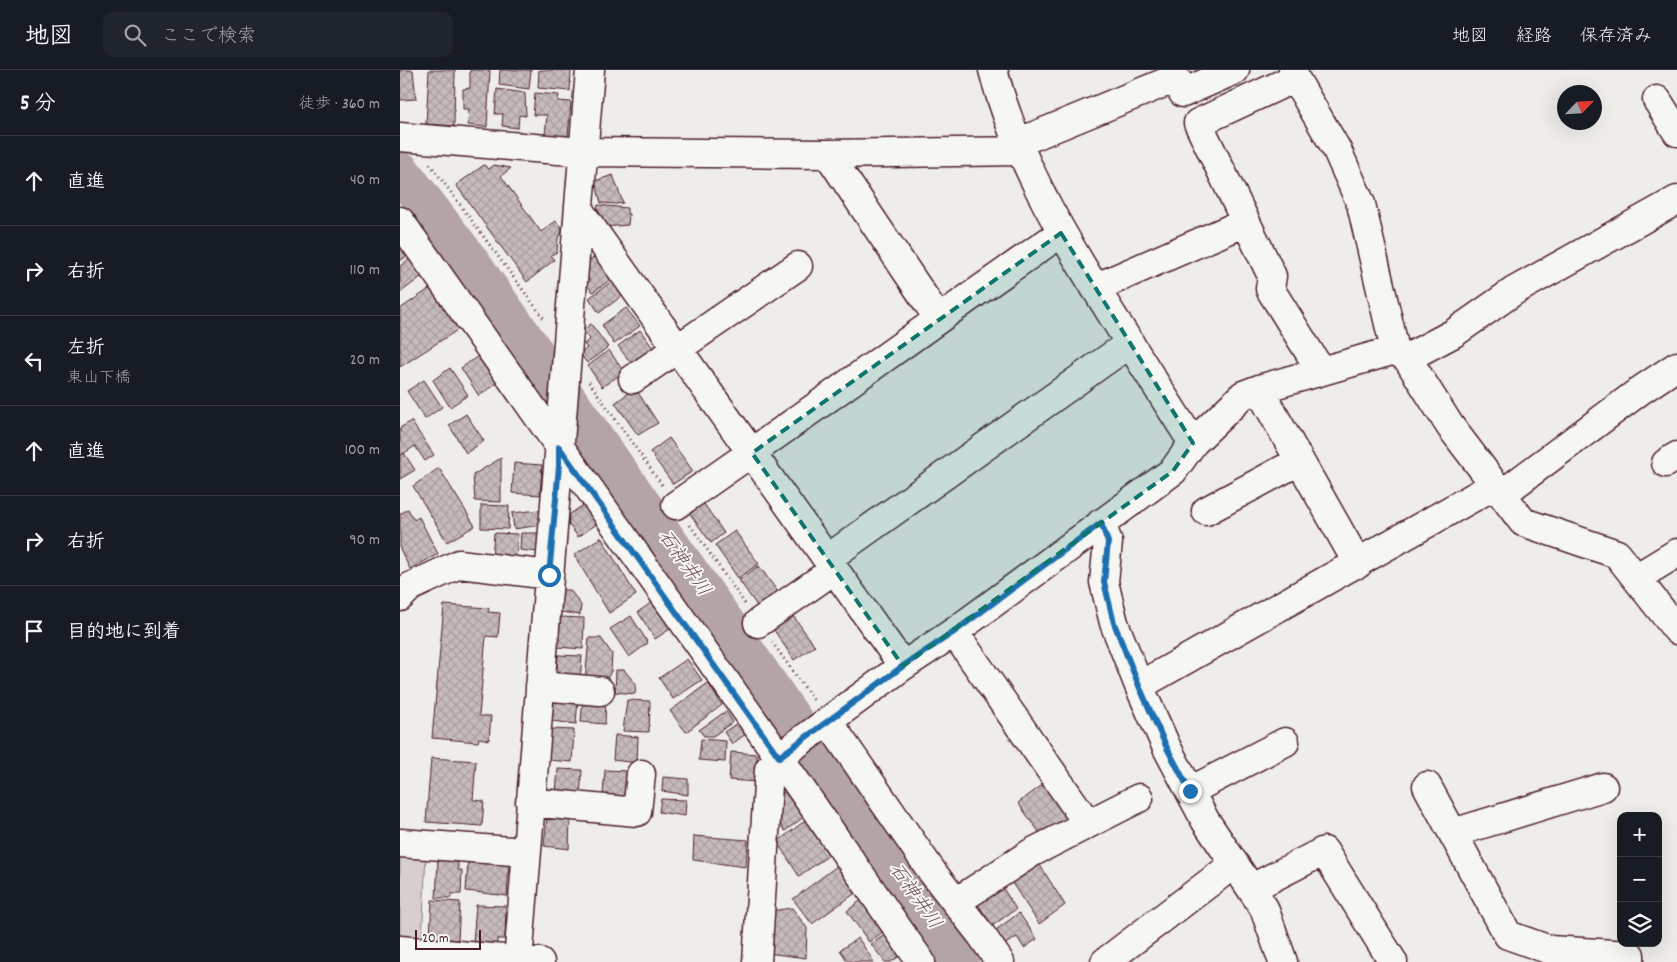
<!DOCTYPE html>
<html lang="ja">
<head>
<meta charset="utf-8">
<style>
  body { margin:0; font-family:Dekko,"Klee One",sans-serif; background:#20242c; color:#f1f3f6 }
  .controls { position:absolute; right:15px; bottom:15px; display:grid; overflow:hidden; border-radius:10px; box-shadow:0 5px 20px #0002 }
  .controls button { width:45px; height:45px; display:grid; place-items:center; padding:0; border:0; border-bottom:1px solid #363941; background:#171b24; color:#f1f3f6; font:25px sans-serif }
  .compass { position:absolute; left:1157px; top:15px; width:45px; height:45px; border-radius:50%; background:#171b24; box-shadow:0 5px 20px #0002; rotate:65deg }
  .scale { position:absolute; left:15px; bottom:12px; width:66px; box-sizing:border-box; padding-left:5px; border:2px solid #4a1f2b; border-top:0; font-size:14px; line-height:18px; white-space:nowrap; color:#4a1f2b; -webkit-text-stroke:4px #f6f6f2; paint-order:stroke }
  .stop { position:absolute; width:15px; height:15px; margin:-11px; border:4px solid #1f6fb2; border-radius:50%; background:#fff }
  .stop.end { background:#1f6fb2; border-color:#fff; box-shadow:0 1px 5px #0008 }
  .list { margin:0; padding:0; list-style:none }
  h2 { display:flex; justify-content:space-between; align-items:center; height:65px; margin:0; padding:0 20px; font-size:21px }
  h2 small { font-size:16px; font-weight:400; color:#9ea1a6 }
  .list li { display:grid; grid-template-columns:32px 1fr auto; gap:15px; align-items:center; box-sizing:border-box; height:90px; padding:0 20px; border-top:1px solid #363941 }
  .list b { display:block; font-size:19px; white-space:nowrap }
  .list p { margin:0; font-size:16px; white-space:nowrap; color:#9ea1a6 }
  .list em { font-size:16px; font-style:normal; color:#9ea1a6 }
  .icon { flex:none; width:28px; height:28px; fill:none; stroke:currentColor; stroke-width:2; stroke-linecap:round; stroke-linejoin:round }
  .map { position:relative; flex:none; width:1277px; height:892px; overflow:hidden }
  header { display:flex; align-items:center; gap:30px; box-sizing:border-box; height:70px; padding:0 25px; background:#171b24; border-bottom:1px solid #363941 }
  header strong { font-size:24px }
  nav { display:flex; gap:28px; margin-inline-start:auto; font-size:18px }
  .search { width:350px; height:45px; background:#20242c; display:flex; align-items:center; gap:12px; box-sizing:border-box; padding:0 18px; border-radius:10px; color:#9ea1a6; font-size:19px }
  main { display:flex }
  aside { flex:1; background:#171b24 }
  .map>svg:first-child { display:block }
</style>
</head>
<body>
<header>
<strong>地図</strong>
<div class="search"><svg class="icon" aria-label="search" viewBox="0 0 24 24"><circle cx="10" cy="10" r="6"/><path d="M15 15l6 6"/></svg>ここで検索</div>
<nav><a>地図</a><a>経路</a><a>保存済み</a></nav>
</header>
<main>
<aside>
<h2>5 分<small>徒歩 · 360 m</small></h2>
<ul class="list">
<li><svg class="icon" aria-label="ahead" viewBox="0 0 24 24"><path d="M12 20V5M6 11l6-6 6 6"/></svg><div><b>直進</b></div><em>40 m</em></li>
<li><svg class="icon" aria-label="right" viewBox="0 0 24 24"><path d="M7 20v-9h11M14 6l5 5-5 5"/></svg><div><b>右折</b></div><em>110 m</em></li>
<li><svg class="icon" aria-label="left" viewBox="0 0 24 24"><path d="M17 20v-9H6M10 6l-5 5 5 5"/></svg><div><b>左折</b><p>東山下橋</p></div><em>20 m</em></li>
<li><svg class="icon" aria-label="ahead" viewBox="0 0 24 24"><path d="M12 20V5M6 11l6-6 6 6"/></svg><div><b>直進</b></div><em>100 m</em></li>
<li><svg class="icon" aria-label="right" viewBox="0 0 24 24"><path d="M7 20v-9h11M14 6l5 5-5 5"/></svg><div><b>右折</b></div><em>90 m</em></li>
<li><svg class="icon" aria-label="arrive" viewBox="0 0 24 24"><path d="M6 21V4h12l-3 4 3 4H6"/></svg><div><b>目的地に到着</b></div></li>
</ul>
</aside>
<div class="map">
<svg width="1277" height="892" viewBox="0 0 1277 892">
  <defs>
    <pattern id="building-cross-hatch" width="8" height="8" patternUnits="userSpaceOnUse" patternTransform="scale(1.25)"><rect width="8" height="8" fill="#c6babb"/><path d="M0 0l8 8M0 8l8-8" fill="none" stroke="#ac9fa1"/></pattern>
  </defs>
  <rect width="100%" height="100%" fill="#efedea"/>
  <filter id="ink" filterUnits="userSpaceOnUse"><feTurbulence type="fractalNoise" baseFrequency=".02" numOctaves="2"/><feDisplacementMap in="SourceGraphic" scale="10" xChannelSelector="R" yChannelSelector="G"/><feConvolveMatrix kernelMatrix="1 2 1 2 8 2 1 2 1" color-interpolation-filters="sRGB"/></filter>
  <g filter="url(#ink)">
    <path fill="#d7cfce" stroke="#90777c" d="M0,782L26,783L22,871L0,868Z"/>
    <g fill="none" stroke-linecap="round" stroke-linejoin="round">
      <path stroke="#b4a4a5" stroke-width="40" d="M0,101L69,191L344,580L559,892"/>
    </g>
    <path fill="url(#building-cross-hatch)" stroke="#4a1f2b" d="M0,0H13L16,29L0,30Z
      M29,0H55L54,56L26,54Z
      M70,0H90L87,57L68,55L69,39H63V19L70,18Z
      M100,0H131L129,19L99,15Z
      M139,0H171L170,21L138,18Z
      M97,19L125,23L126,46L119,45L118,58L102,56L103,44H95Z
      M135,23L159,25L158,31L171,32L168,66L145,65L147,45H133Z
      M84,95L89,99L94,95L111,98L101,106L141,162L156,151L163,160L158,168L157,182L151,185L154,190L127,212L56,115Z
      M213,105L223,133L216,134L201,133L195,111Z
      M198,135L227,138V144H229L228,155L204,157L201,153L202,148L196,147Z
      M0,168L11,183L0,191Z
      M198,184L214,207L193,222L186,214L190,211L186,205L189,191Z
      M13,186L26,203L0,223V196Z
      M216,208L226,223L199,243L189,228Z
      M32,217L62,257L0,297V239Z
      M226,238L240,256L214,274L202,255Z
      M191,254L208,277L187,293L180,284L187,278L184,274L190,269L183,260Z
      M240,260L255,281L233,296L218,276Z
      M209,280L224,302L202,317L188,296Z
      M81,284L99,311L79,326L61,298Z
      M50,298L68,325L50,337L33,310Z
      M24,310L42,337L25,349L7,321Z
      M235,318L258,353L238,365L215,333Z
      M66,344L84,371L66,383L49,355Z
      M11,351L34,385L25,391L15,376L0,386V358Z
      M269,368L293,401L273,414L250,382Z
      M4,383L15,400L0,409V386Z
      M101,388V432L75,431L73,405Z
      M114,393L142,395L140,425L112,423Z
      M39,398L75,456L47,472L13,416Z
      M302,431L324,463L311,473L288,441Z
      M188,432L201,451L178,467L167,452L170,444Z
      M81,435L109,436L108,459L81,458Z
      M8,439L14,450L19,447L38,484L10,499L0,479V444Z
      M139,440L141,455L114,459L112,443Z
      M335,461L359,494L338,508L315,475Z
      M94,463L118,464L116,490L92,488Z
      M121,463H139L138,482L120,480Z
      M201,467L236,525L209,543L174,485Z
      M359,496L383,529L362,543L339,510Z
      M161,520H170L181,535L180,545L161,542Z
      M255,530L273,557L255,569L238,542Z
      M44,535L89,538L88,542L100,543L98,567L86,566L79,646H91L89,670L79,668L78,672L32,668Z
      M391,543L415,576L394,590L372,557Z
      M231,546L248,573L229,587L210,559Z
      M161,547L184,548L183,579L157,577Z
      M189,568H201L212,584L211,601L205,613L185,612Z
      M158,585L182,586L180,612L156,610Z
      M287,589L302,610L273,629L259,608Z
      M216,600H224L236,614L235,624L215,622Z
      M308,613L322,635L286,662L270,641Z
      M154,627L178,628L176,654L152,651Z
      M183,627L206,628L205,654L181,652Z
      M227,630L250,631L249,662L223,661Z
      M326,641L333,652L313,666H304L299,660Z
      M343,649L350,661L332,674L324,662Z
      M151,659L174,660L172,692L148,690Z
      M215,665L238,667L237,693L213,690Z
      M301,669L326,671L325,692L299,690Z
      M331,682L357,684L356,712L329,710Z
      M31,688L76,691L73,730L84,731L82,756L26,752Z
      M158,699L182,700L180,726L156,723Z
      M205,700L228,701L227,727L203,725Z
      M263,707L288,709V725L262,721Z
      M645,713L668,747L642,766L618,733Z
      M391,718L409,743L385,761L374,745L382,739L375,729Z
      M261,729L286,730L285,746L259,742Z
      M147,747L170,748L169,779L144,776Z
      M410,747L435,781L399,806L377,772Z
      M294,766L348,770L346,797L293,790Z
      M38,790L58,792V800H62L61,824H51V828H36Z
      M68,792L109,795L107,826L66,821Z
      M638,792L665,835L639,854L610,810Z
      M441,793L461,819L412,854L393,829Z
      M599,812L616,839L592,856L574,828Z
      M468,825L491,856L469,872L447,841Z
      M32,830L60,832L58,870L30,867Z
      M76,835L106,836L105,869H97V875L73,873Z
      M392,838L407,858L406,888L367,883L370,841Z
      M619,843L637,869L624,878L617,867L602,876L593,862Z
      M492,860L507,881L491,892H485L471,874Z
      M458,868L474,892H448L440,880Z"/>
    <g fill="none" stroke-linecap="round" stroke-linejoin="round">
      <g stroke="#4a1f2b" stroke-width="31">
        <path id="minor" d="M593,0C615,84 658,159 704,232C733,279 763,326 793,373
          M893,0L895,8L937,80L961,134L995,280L1007,288L1050,356L1123,452L1217,484L1277,560
          M895,8L798,53L872,206L870,219L921,301
          M1257,30L1277,62
          M0,67L183,82L428,84L621,81
          M617,73L776,8L783,23L835,0
          M428,84L538,248
          M179,140L503,596
          M0,151L379,687L521,892
          M695,218L846,152
          M1007,288L1054,263L1114,221L1277,130
          M233,309L398,196
          M859,319L958,494
          M1266,393L1277,386
          M1102,424L1241,320L1277,296
          M276,435C406,346 532,252 661,163
          M806,441L899,391
          M701,453L708,472L704,512L714,553L739,616L767,678L805,750L864,838L883,892
          M427,489L730,273
          M1236,508L1277,483
          M0,527L10,517L59,494L149,505
          M358,553L435,499
          M554,562L688,754L631,783L556,832
          M140,616L200,621
          M739,616L1095,415
          M428,651L533,803L582,866L600,892
          M1027,716L1108,865L1150,880L1230,885V892
          M790,721L885,672
          M130,732L237,742L241,704
          M688,754L739,728
          M1053,763L1203,717
          M0,773L126,782
          M852,818L924,781L993,892
          M0,880L140,892
          M118,892L190,0
          M357,892L369,699L379,687L503,596L554,562L773,401L793,373L843,325L859,319L995,280
          M705,892L834,794"/>
      </g>
      <path stroke="#4a1f2b" stroke-width="3" stroke-dasharray="1 4" stroke-linecap="butt" d="M30,94L145,250
        M189,312L262,415
        M290,455L345,534
        M372,572L415,632"/>
      <use href="#minor" stroke="#f6f6f2" stroke-width="28"/>
    </g>
  </g>
  <g fill="none" stroke-linecap="round" stroke-linejoin="round" filter="url(#ink)">
    <path stroke="#1f6fb2" stroke-width="6" d="M149,505L159,396V377L379,687L503,596L554,562L701,453L708,472L704,512L714,553L739,616L767,678L790,721"/>
  </g>
  <path fill="#0f766e" fill-opacity="0.2" stroke="#0f766e" stroke-width="4" stroke-dasharray="10 6" stroke-linejoin="round" d="M661,163L793,373L773,401L503,596L352,383Z"/>
  <g text-anchor="middle" dominant-baseline="central" stroke-width="4" stroke-linejoin="round" paint-order="stroke">
    <g font-size="19" font-style="italic" fill="#6f4e56" stroke="#f6f6f2">
      <text transform="translate(283 494) rotate(55)">石神井川</text>
      <text transform="translate(514 827) rotate(55)">石神井川</text>
    </g>
  </g>
</svg>
<div class="controls">
<button>+</button>
<button>−</button>
<button><svg class="icon" aria-label="layers" viewBox="0 0 24 24"><path d="M12 4l9 5-9 5-9-5zM3 14l9 5 9-5"/></svg></button>
</div>
<svg class="compass" viewBox="-18 -18 36 36"><path d="M0-13l5 13h-10z" fill="#e53935"/><path d="M0 13l5-13h-10z" fill="#9ea1a6"/></svg>
<div class="scale">20 m</div>
<div class="stop" style="left:149px;top:505px"></div>
<div class="stop end" style="left:790px;top:721px"></div>
</div>
</main>
</body>
</html>
